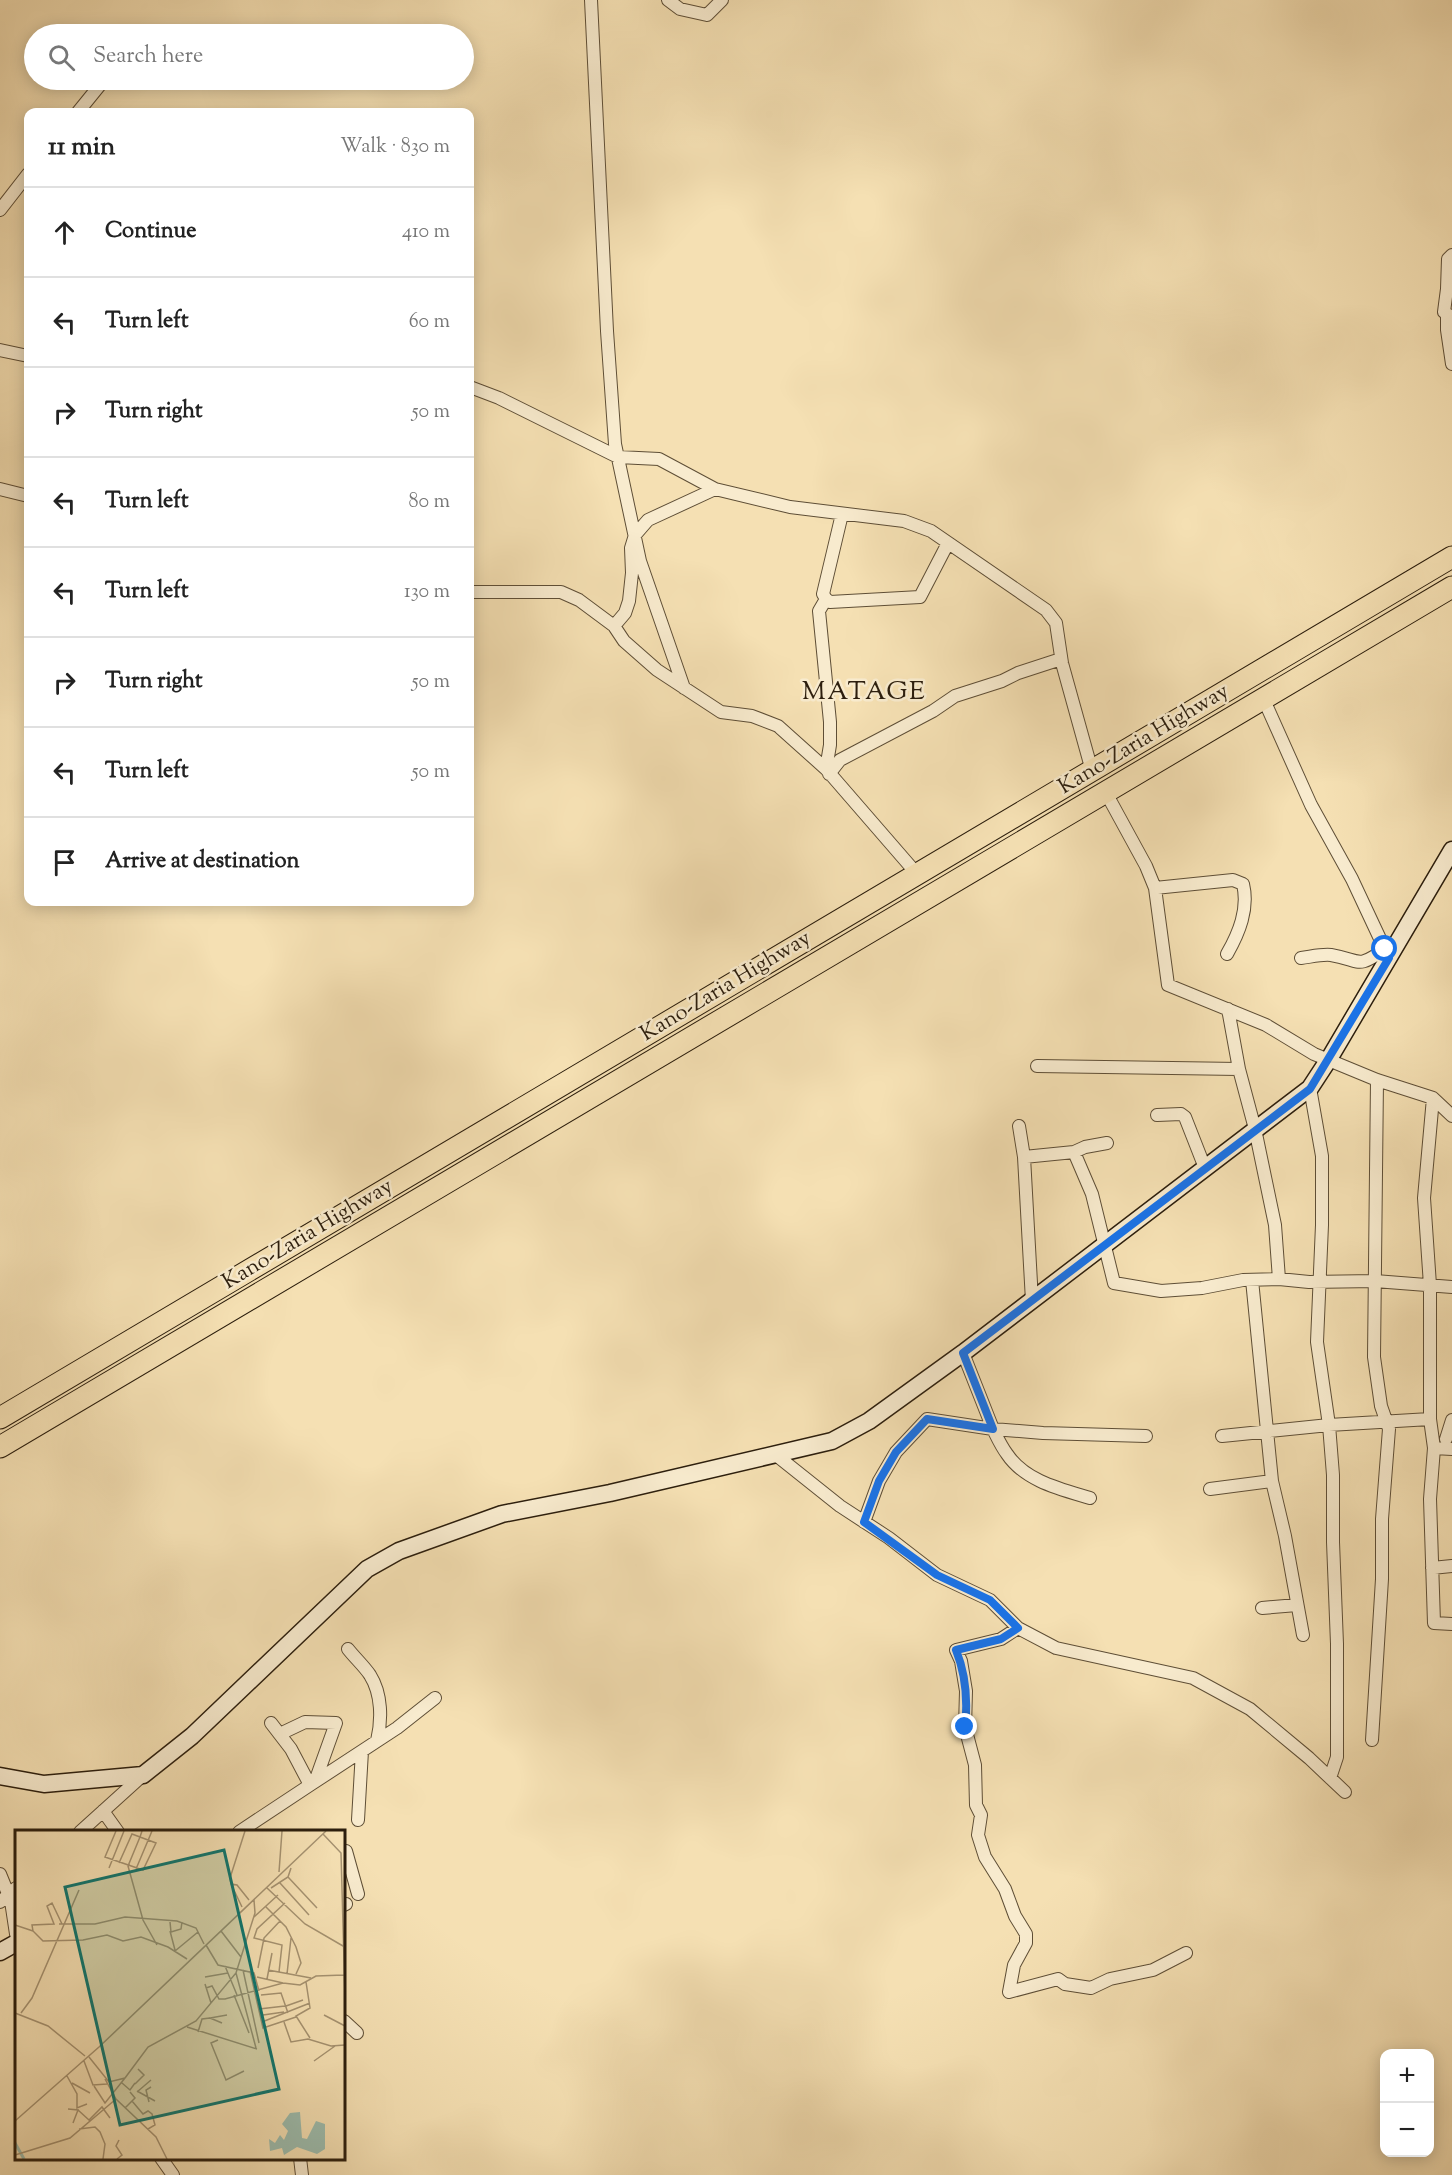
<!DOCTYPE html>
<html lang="en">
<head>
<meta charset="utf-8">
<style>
  body { margin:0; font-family:"Sorts Mill Goudy",serif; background:#f2f2f2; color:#222 }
  .controls { position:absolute; right:18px; bottom:18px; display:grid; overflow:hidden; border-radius:12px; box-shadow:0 3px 15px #0003 }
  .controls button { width:54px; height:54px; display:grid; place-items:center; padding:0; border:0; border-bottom:2px solid #e0e0e0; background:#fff; color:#222; font:30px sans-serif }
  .stop { position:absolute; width:18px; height:18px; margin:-14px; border:4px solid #1a73e8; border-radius:50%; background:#fff }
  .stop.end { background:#1a73e8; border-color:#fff; box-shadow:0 2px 6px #0008 }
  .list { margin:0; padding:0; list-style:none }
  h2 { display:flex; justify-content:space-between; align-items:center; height:78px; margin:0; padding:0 24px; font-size:26px }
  h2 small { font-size:20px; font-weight:400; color:#767676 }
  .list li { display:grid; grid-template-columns:39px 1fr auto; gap:18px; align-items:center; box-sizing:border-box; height:90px; padding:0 24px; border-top:2px solid #e0e0e0 }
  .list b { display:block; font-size:22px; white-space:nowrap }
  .list em { font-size:20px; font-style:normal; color:#767676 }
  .icon { flex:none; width:33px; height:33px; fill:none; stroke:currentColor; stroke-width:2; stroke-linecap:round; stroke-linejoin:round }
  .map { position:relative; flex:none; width:1452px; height:2175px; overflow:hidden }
  .search { position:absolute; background:#fff; box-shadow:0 3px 15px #0003; left:24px; top:24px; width:450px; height:66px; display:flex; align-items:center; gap:15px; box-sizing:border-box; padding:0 21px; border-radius:33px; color:#767676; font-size:22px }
  .panel { position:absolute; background:#fff; box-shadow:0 3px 15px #0003; left:24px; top:108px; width:450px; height:798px; border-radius:12px }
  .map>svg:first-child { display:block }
</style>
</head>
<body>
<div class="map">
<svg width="1452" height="2175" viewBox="0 0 1452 2175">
  <rect width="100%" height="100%" fill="#f5e0b3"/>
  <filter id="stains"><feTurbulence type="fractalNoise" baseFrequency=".00333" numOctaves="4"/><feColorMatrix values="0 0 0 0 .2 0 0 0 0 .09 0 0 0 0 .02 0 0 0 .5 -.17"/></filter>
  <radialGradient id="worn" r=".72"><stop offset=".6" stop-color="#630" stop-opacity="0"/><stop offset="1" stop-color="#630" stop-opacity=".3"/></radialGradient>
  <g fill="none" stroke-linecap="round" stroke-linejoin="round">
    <g stroke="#5e4e36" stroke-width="14">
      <path id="street" d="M591,0L607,331L615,444L640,561L684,688
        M668,0L680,9L707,15L722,0
        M78,112L104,80
        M0,210L28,174
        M1452,255L1448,259L1447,289L1444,312L1452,317
        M1447,315V330L1452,364
        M0,350L28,356
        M470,387L499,398L618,457L659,459L715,489L790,507L904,521L931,531L1046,610L1056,623L1062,663L1092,771
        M0,489L28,496
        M842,514L823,594L826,599L830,602L920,597L948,543
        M470,592H561L579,600L614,626L624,641L657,670L721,712L752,716L778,726L826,769L917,874
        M826,599L819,611L830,722V745L826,769
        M614,626L625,613L629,601L632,573L631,548L635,535L648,520L715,489
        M1264,700L1311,805L1352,879L1389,958
        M829,774L840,760L933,711L955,696L1002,681L1018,673L1061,659
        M1105,791L1146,866L1155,888L1168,985L1266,1025L1314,1054L1377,1080L1433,1098L1452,1116
        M1155,888L1233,880L1243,884C1249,909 1239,933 1227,954
        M1301,958C1310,957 1321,954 1331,955C1361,960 1356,970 1385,949
        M1228,1009L1239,1069L1255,1129L1275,1225L1279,1279
        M1037,1066L1239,1069
        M1310,1088L1322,1156V1225L1317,1342L1329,1425L1333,1475V1542L1337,1644V1757L1330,1778
        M1433,1098L1424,1198L1430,1285V1419L1434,1448L1430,1499L1434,1623L1452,1624
        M1157,1115L1181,1114L1185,1117L1205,1168
        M1019,1126L1024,1157L1032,1301
        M1074,1152L1085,1147L1107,1143
        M1024,1157L1074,1152L1092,1194L1114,1283L1161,1291L1202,1288L1243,1280L1279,1279L1309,1282L1375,1281L1452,1287
        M1252,1280L1272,1481L1285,1536L1303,1635
        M1222,1436L1329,1425L1430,1419
        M1446,1439L1452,1420
        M1434,1448L1452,1449
        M776,1455L840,1506L889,1538L937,1575L990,1600L1018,1628L1056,1648L1193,1678L1250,1709L1309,1758L1345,1792
        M1210,1489L1272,1481
        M1090,1498C1060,1489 1025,1481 1007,1454C1001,1446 997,1437 993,1429L1043,1433L1146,1436
        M864,1522L879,1481L896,1452L927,1419L993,1429L963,1353
        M1432,1568L1452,1566
        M1262,1608L1297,1605
        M1018,1628L1001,1639L956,1650L961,1661L966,1691L965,1727L975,1765L976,1805L981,1815L978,1835L985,1857L1005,1889L1015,1916L1026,1934V1943L1014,1965L1009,1992L1058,1979L1065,1984L1091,1988L1110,1979L1153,1970L1186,1953
        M348,1649C355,1658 364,1666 370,1675C382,1694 382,1720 377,1741
        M284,1732L305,1722L336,1723L317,1776L313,1782
        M1372,1740L1382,1579V1519L1389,1429L1381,1406L1374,1357L1377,1080
        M310,1785L397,1728L435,1698
        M103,1811L118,1832
        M358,1820L362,1751
        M80,1832L143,1775
        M239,1832L310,1785L291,1749L271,1723
        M346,1851L358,1894
        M0,1874L11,1901L16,1934
        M0,1902L16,1888
        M344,1905L346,1904
        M344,2021L357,2033
        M161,2158L173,2175
        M300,2158L302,2175"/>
    </g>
    <g stroke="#2c1e0d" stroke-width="19">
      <path id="secondary" d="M0,1776L44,1784L143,1775L192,1736L367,1569L399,1551L502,1514L610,1493L832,1441L869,1421L963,1353L1310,1088L1329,1059L1452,850
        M0,1952L16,1943"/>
    </g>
    <g stroke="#2c1e0d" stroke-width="23">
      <path id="highway" d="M0,1418L1452,557
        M0,1447L1452,587"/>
    </g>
    <use href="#street" stroke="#f8ebce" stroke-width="12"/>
    <use href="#secondary" stroke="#f8ebce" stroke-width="16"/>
    <use href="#highway" stroke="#f5e0b3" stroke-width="21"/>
  </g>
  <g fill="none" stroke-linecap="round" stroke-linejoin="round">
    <path stroke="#1a73e8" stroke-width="8" d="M965,1727C968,1700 966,1675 956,1650L1001,1639L1018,1628L990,1600L937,1575L864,1522L879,1481L896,1452L927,1419L993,1429L963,1353L1310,1089L1389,958L1385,949"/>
  </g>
  <g text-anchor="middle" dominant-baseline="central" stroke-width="5" stroke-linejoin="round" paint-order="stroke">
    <g font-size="22" fill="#2c1e0d" stroke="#f8ebce">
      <text transform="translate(1144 740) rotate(-31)">Kano-Zaria Highway</text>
      <text transform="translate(726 987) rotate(-31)">Kano-Zaria Highway</text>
      <text transform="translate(308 1235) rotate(-31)">Kano-Zaria Highway</text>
    </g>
    <g font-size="26" letter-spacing="1.5" fill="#2c1e0d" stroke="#f8ebce">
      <text x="864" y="692">MATAGE</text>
    </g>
  </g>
  <g transform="translate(15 1830)">
    <rect width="330" height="330" fill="#f5e0b3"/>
    <path d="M285,282L287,308L292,309L301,291L310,294V319L302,324L282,317L269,325L267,318L255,321L254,309L260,313L265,305L269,310L273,301L267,294L275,283Z" fill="#9cbdaf"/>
    <path fill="none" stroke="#9cbdaf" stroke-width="3" d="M0,313L9,329"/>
    <path fill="none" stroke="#a59271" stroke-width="1.5" d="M101,1L90,27L128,40L141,13L125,7L127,1M230,1L215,48L216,54L222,55L234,70M308,4L326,23L330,167M104,33L117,4L125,7L113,36L128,90L142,115M94,38L109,1M121,39L137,1M264,42L267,1M273,47L302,78M265,53L294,85M216,54L227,77M252,58L290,94L328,116M256,58L273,47L276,38M251,77L271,97L281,117L286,133L281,144M239,87L263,65M155,92L156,102L166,99L167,92M44,94H80L110,87L162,91L181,98L189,114M47,94L37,73L32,76L39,94L17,95L18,101L28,111L68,110L92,105L108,111L126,107L153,117L172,129M0,95L18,101M155,101L160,120M206,101L226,127M191,115L203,135L239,143L244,161M160,121L183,102M210,136L222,165M243,138L249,108L265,91M228,140L244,213M253,140L296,148M235,141L248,198L281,187M264,142L267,115L239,108L242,99L270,73M221,143L241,218M272,144L276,108M190,147L213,143M242,147L268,153M252,149L257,123M291,152L295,178L281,186L295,208M190,154L196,173M191,158L197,156L204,169H210L268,153L285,155L301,146L329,145M219,165L234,203M246,165L266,163L273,183M271,176L288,170M244,179L270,176M0,183L33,196L70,226M6,183L17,168L64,60M248,185L269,182M309,185L330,196M247,192L295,173M269,192L276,212L293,209L316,216L330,215M207,193L195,188L212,185M172,197L242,219M183,202L187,189L195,188M203,210L196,213L211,250L229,241M74,227L94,252L110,248L133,217L181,191L221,143L240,83L239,70M69,231L78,255L92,254M299,231L320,216M52,246L62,264V278L72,274M90,249L101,269L141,307L152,329M57,253L75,263M107,253L115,260L120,253M120,254L129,245L123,239M79,256L90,273L110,248M122,261L140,271M122,262L136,250M117,271L128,284L133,281L137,284L140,295L133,299M134,272L131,260L136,257M110,278L120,268L115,262M53,279L63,280L58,293M63,280L74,290L87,277L95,288M0,291L84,217L311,1M64,299L80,297L85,302L90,314L88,329M0,325L55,308L101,269M102,329L107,325L101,316L104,310"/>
    <path fill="#0f766e" fill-opacity="0.15" stroke="#0f766e" stroke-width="3" d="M209,20L264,259L105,295L50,57Z"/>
    <rect width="330" height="330" fill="none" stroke="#2c1e0d" stroke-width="3"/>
  </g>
  <rect width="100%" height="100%" filter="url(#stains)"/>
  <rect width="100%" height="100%" fill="url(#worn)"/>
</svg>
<div class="controls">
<button>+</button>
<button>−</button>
</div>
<div class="stop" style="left:1385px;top:949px"></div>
<div class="stop end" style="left:965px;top:1727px"></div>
<div class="search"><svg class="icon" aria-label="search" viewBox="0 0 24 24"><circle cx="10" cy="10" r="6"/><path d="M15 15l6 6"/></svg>Search here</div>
<section class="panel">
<h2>11 min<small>Walk · 830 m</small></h2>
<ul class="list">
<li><svg class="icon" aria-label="ahead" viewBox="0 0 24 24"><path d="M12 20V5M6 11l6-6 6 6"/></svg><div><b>Continue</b></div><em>410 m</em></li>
<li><svg class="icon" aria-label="left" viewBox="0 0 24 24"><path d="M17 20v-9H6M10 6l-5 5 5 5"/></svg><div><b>Turn left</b></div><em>60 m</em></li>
<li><svg class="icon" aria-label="right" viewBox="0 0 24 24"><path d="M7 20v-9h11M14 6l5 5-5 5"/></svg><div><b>Turn right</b></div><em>50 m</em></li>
<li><svg class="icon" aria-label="left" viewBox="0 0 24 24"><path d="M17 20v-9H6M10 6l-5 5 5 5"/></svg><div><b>Turn left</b></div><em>80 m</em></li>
<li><svg class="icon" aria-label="left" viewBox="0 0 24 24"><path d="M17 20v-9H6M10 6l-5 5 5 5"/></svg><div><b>Turn left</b></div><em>130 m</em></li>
<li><svg class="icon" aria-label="right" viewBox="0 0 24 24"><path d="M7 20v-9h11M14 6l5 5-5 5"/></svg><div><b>Turn right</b></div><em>50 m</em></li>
<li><svg class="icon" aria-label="left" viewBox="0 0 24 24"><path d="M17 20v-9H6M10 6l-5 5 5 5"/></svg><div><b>Turn left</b></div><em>50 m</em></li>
<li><svg class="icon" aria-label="arrive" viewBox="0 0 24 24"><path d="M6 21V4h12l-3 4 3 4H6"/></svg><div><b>Arrive at destination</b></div></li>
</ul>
</section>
</div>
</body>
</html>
